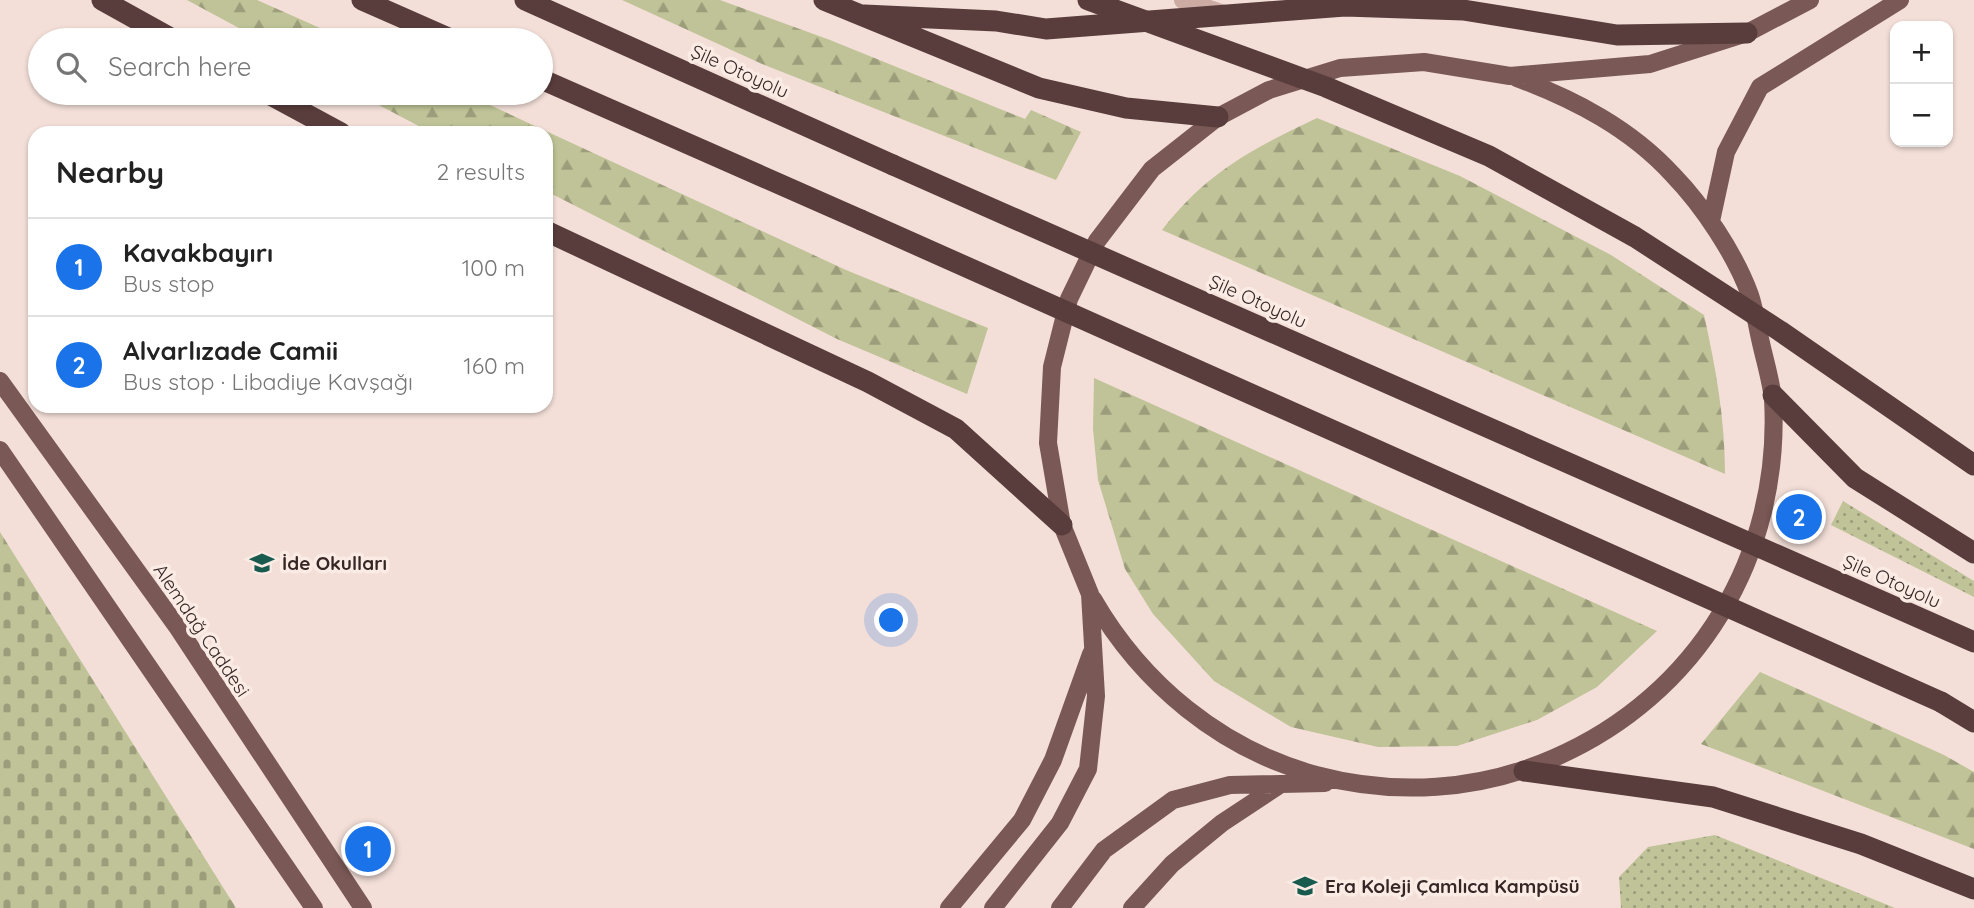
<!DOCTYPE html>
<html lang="en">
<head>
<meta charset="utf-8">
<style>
  body { margin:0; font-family:Quicksand,sans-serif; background:#f6f6f6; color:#222 }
  .controls { position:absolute; right:21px; top:21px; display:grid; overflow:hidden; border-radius:14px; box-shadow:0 2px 5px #0004 }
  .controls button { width:63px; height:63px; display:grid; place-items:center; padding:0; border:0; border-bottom:2px solid #e0e0e0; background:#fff; color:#222; font:35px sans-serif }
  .you { position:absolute; left:892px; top:621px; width:24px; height:24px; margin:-18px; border:5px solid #fff; border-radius:50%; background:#1a73e8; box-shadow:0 0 0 10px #1a73e833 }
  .badge { display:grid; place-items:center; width:46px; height:46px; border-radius:50%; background:#1a73e8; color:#fff; font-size:23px; font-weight:700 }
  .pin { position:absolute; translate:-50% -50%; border:4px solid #fff; box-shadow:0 2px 7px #0006 }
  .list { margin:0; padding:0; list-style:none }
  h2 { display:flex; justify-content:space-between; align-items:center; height:91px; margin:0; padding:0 28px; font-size:30px }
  h2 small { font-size:23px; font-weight:400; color:#767676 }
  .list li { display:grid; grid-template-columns:46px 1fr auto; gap:21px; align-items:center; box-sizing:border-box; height:98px; padding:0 28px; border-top:2px solid #e0e0e0 }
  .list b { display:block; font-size:26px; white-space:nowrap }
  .list p { margin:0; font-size:23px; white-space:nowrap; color:#767676 }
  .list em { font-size:23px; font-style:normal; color:#767676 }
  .icon { flex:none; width:38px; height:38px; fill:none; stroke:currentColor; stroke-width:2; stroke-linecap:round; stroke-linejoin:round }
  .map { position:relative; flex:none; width:1974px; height:908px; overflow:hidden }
  .search { position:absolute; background:#fff; box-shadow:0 2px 5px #0004; left:28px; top:28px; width:525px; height:77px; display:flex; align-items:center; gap:18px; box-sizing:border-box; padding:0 24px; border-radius:38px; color:#767676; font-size:26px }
  .panel { position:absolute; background:#fff; box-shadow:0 2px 5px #0004; left:28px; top:126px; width:525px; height:287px; border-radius:21px }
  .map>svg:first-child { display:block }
</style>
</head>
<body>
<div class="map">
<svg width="1974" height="908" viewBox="0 0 1974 908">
  <defs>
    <pattern id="grass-dots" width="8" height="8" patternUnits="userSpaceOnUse" patternTransform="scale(1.75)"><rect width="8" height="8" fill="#bfc397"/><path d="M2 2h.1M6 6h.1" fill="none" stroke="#9c9e7b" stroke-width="1.8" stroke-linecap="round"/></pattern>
    <pattern id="forest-firs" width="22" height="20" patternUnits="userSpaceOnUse" patternTransform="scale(1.75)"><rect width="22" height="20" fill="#bfc397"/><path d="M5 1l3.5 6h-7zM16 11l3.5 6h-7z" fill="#9c9e7b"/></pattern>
    <pattern id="cemetery-stones" width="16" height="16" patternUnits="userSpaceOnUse" patternTransform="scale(1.75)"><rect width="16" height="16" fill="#bfc397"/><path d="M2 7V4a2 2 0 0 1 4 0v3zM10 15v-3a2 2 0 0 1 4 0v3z" fill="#9c9e7b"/></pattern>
  </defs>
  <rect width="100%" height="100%" fill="#f3dfd8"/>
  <path fill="url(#grass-dots)" d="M1843,501L1974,581V597L1831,525Z
    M1715,835L1895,908H1621L1619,877L1648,847Z"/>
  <path fill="url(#forest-firs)" d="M187,0H257L347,40H261Z
    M622,0H720L830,40L1025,119L1031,110L1081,132L1056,180L762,64Z
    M356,93H464L846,270L988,328L967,394L837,339L546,191V133H432Z
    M1317,118L1460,176L1611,255L1704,315C1716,369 1725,419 1725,474L1162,230C1207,172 1252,149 1317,118Z
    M1094,378L1657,631L1597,687L1537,720L1457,746L1378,747L1291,727L1214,681L1153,614L1125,569L1098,480L1093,429Z
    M1760,672L1944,755L1974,772V849L1701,744Z"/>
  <path fill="url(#cemetery-stones)" d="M0,532L236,908H0Z"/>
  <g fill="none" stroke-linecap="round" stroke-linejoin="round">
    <path stroke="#ccaba3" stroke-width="18" d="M1183,0L1224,14"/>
    <path stroke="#795855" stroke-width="18" d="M1711,221L1726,152L1760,87L1900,0
      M0,381L178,628L363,908
      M0,450L314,908
      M1093,599C1142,684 1221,749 1316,775C1395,796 1479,791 1554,758C1697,696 1782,556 1773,399C1771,381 1765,361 1761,343C1757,327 1755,310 1750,295C1735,254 1703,206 1673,175C1630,128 1575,100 1517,78
      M949,908L1022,820L1053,760L1091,654
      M993,908L1060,823L1088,769L1096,696L1090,594L1062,525L1048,443L1052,367L1069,299L1097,241L1152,169L1218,117L1269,90L1340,68L1424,62L1510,76L1650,64L1747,33L1810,0
      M1060,908L1104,850L1173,800L1230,785L1325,783
      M1132,908L1172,864L1222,823L1281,784"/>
    <path stroke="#583d3c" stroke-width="21" d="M102,0L174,40
      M362,0L453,40
      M525,0L893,165
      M824,0L1039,88L1126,108L1218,117
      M864,15L996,21L1046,29L1345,6L1463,10L1617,35L1747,33
      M541,79L861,220
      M267,93L341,133
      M546,231L868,382L956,429L1062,525
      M1773,395L1855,478L1974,553
      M1941,702L1974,722
      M1524,771L1713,797L1861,844L1974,889"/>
    <path stroke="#583d3c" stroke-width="21" d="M1088,0L1326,87L1489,156L1635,237L1780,331L1974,465
      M893,165L1974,642
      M861,220L1941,702"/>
  </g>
  <defs>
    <g id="school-bare" transform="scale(1.89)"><path d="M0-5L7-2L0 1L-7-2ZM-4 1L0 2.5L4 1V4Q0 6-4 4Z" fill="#185a4e" stroke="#faebe4" stroke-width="2.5" paint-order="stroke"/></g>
  </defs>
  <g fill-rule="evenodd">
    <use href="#school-bare" x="262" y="563"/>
    <use href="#school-bare" x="1305" y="886"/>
  </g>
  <g text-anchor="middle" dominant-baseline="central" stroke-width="7" stroke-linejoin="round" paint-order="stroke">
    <g font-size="19" fill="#362726" stroke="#faebe4">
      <text transform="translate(740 71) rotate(24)">Şile Otoyolu</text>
      <text transform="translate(1258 301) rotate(24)">Şile Otoyolu</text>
      <text transform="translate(1892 581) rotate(24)">Şile Otoyolu</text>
      <text transform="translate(202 630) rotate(56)">Alemdağ Caddesi</text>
    </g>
    <g font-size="19" font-weight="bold" fill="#362726" stroke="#faebe4" text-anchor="start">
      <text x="282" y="563">İde Okulları</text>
      <text x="1325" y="886">Era Koleji Çamlıca Kampüsü</text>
    </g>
  </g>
</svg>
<div class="controls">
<button>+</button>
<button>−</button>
</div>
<div class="you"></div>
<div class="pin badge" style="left:368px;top:849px">1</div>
<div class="pin badge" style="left:1799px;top:517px">2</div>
<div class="search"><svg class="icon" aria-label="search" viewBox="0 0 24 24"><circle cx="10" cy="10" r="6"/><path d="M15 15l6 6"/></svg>Search here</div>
<section class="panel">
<h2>Nearby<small>2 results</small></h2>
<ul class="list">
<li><span class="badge">1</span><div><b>Kavakbayırı</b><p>Bus stop</p></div><em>100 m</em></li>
<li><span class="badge">2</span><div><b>Alvarlızade Camii</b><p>Bus stop · Libadiye Kavşağı</p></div><em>160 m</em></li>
</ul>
</section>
</div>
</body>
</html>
